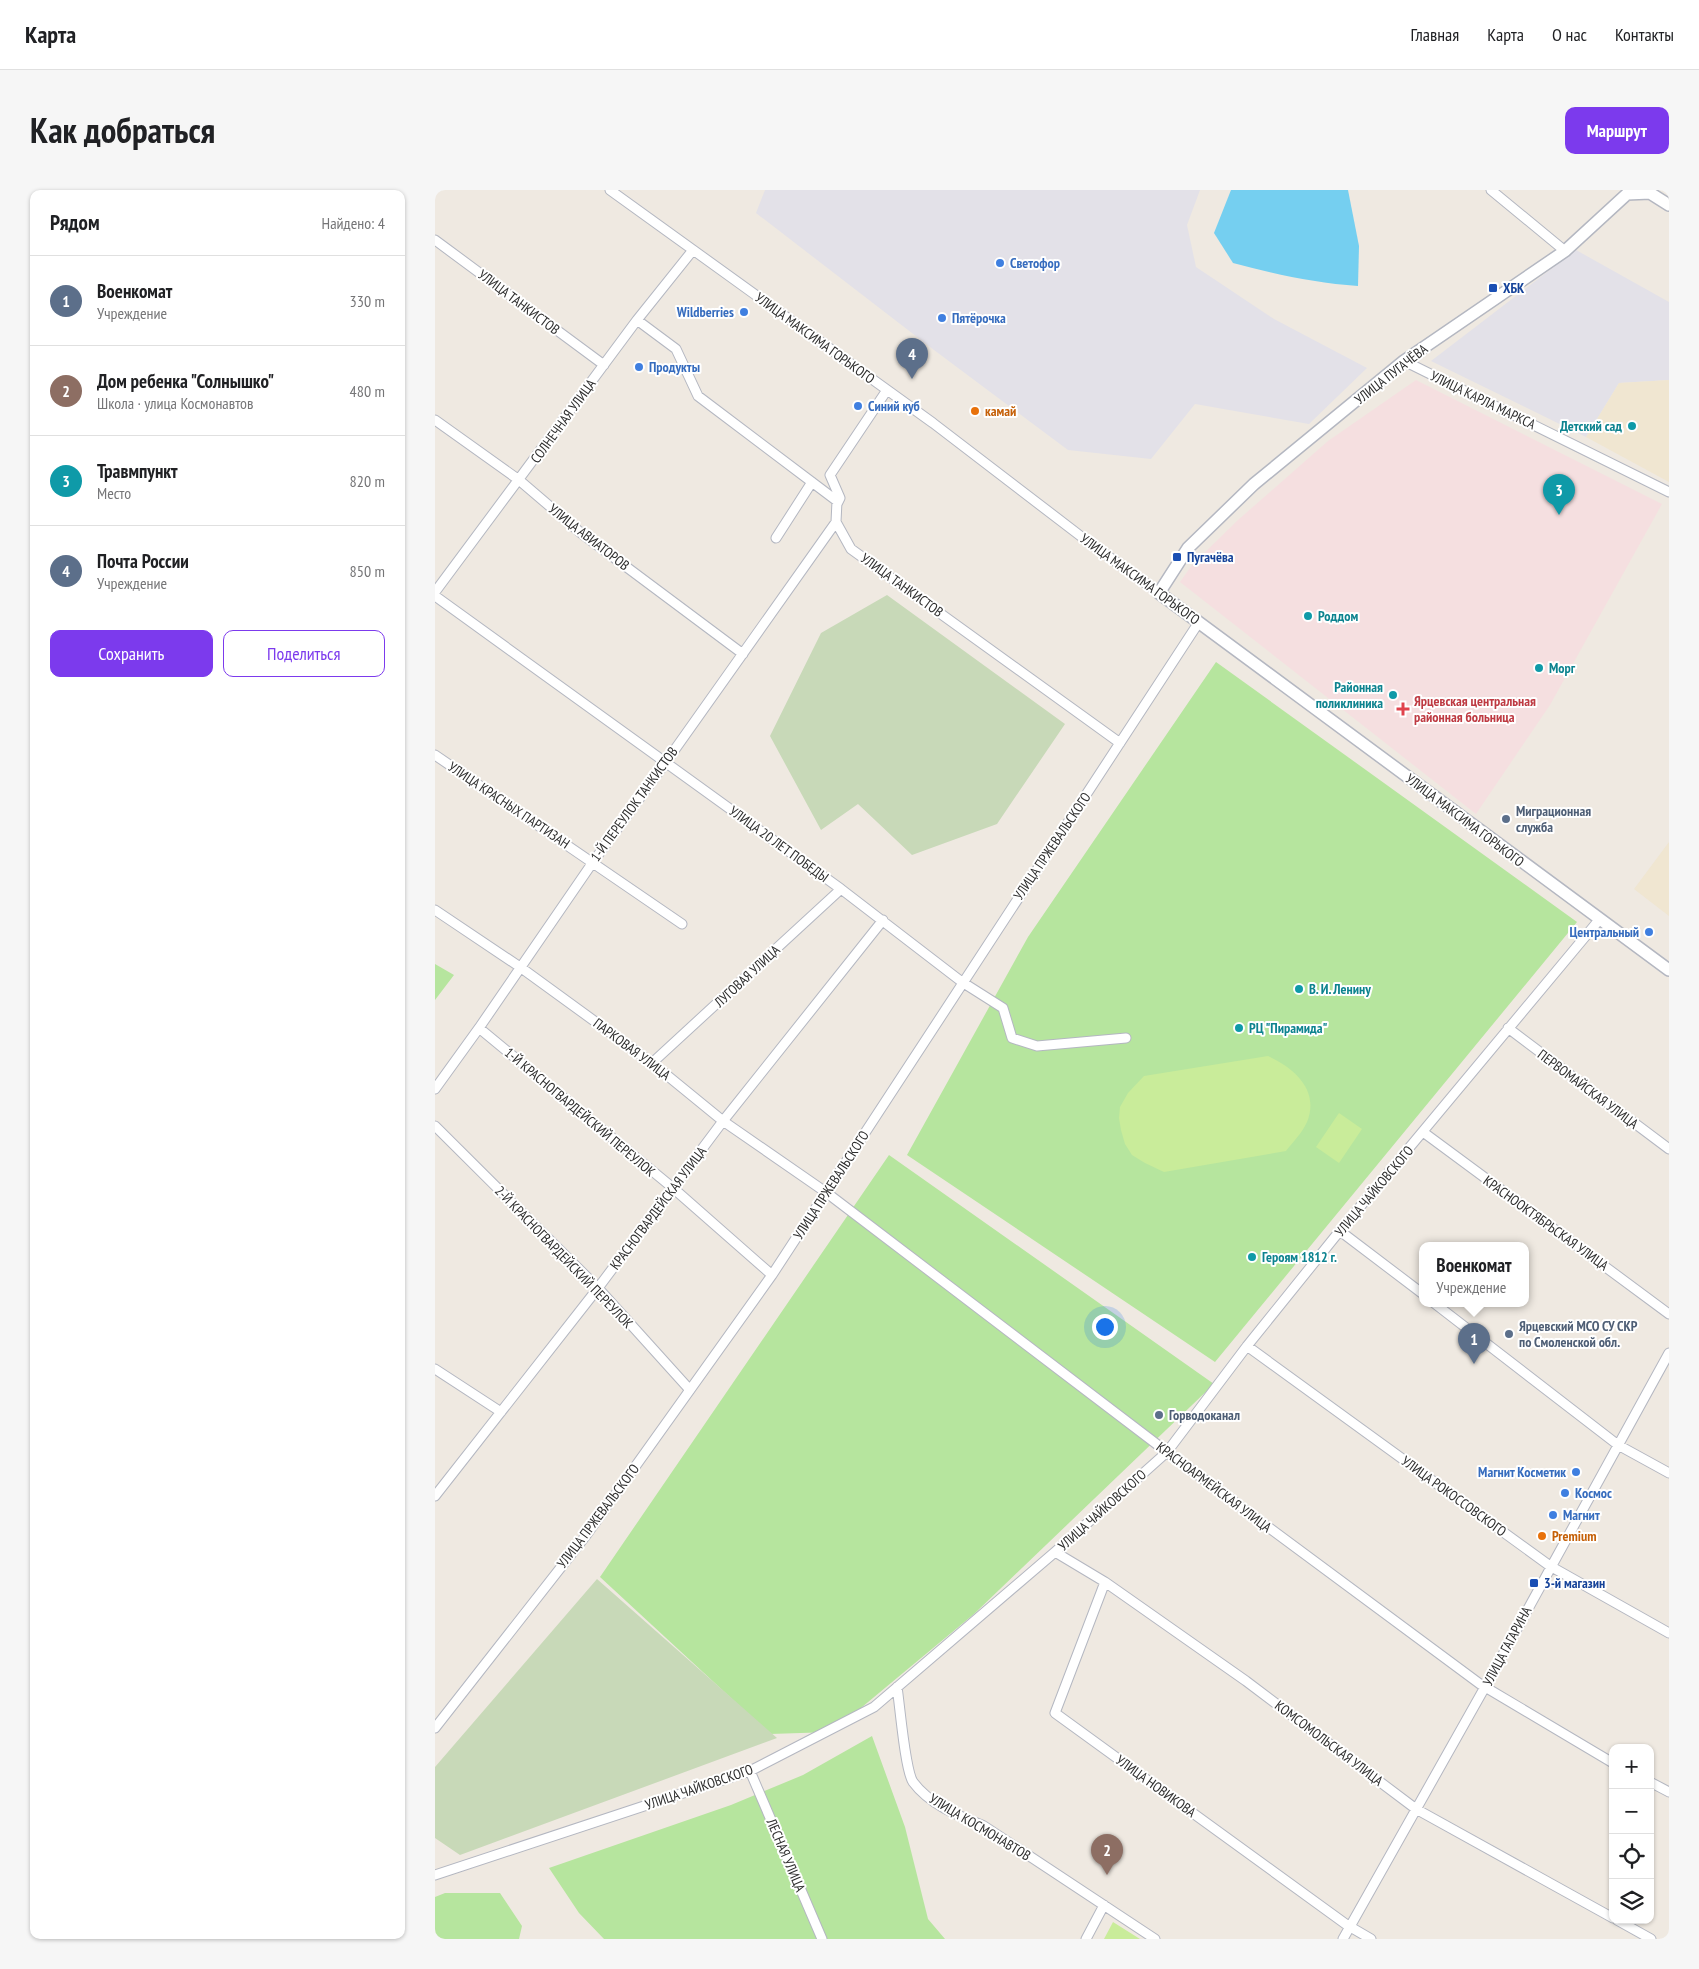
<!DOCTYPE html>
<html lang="ru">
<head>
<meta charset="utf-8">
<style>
  body { margin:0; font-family:"PT Sans Narrow",sans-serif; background:#f6f6f6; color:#202124 }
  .controls { position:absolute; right:15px; bottom:15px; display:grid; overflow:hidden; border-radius:10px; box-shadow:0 1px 4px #0004 }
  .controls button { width:45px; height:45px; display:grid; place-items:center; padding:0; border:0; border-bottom:1px solid #e0e0e0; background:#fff; color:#202124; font:25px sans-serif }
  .you { position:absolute; left:669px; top:1136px; width:18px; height:18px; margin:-12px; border:4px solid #fff; border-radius:50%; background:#1a73e8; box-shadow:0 0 0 8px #1a73e833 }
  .badge { display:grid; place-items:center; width:32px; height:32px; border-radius:50%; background:#7c3aed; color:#fff; font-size:16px; font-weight:700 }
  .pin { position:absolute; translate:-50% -41px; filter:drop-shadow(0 1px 2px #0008) }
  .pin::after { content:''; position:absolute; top:26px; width:18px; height:15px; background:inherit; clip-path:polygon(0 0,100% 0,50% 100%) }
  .popup { position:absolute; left:984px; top:1052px; width:110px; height:65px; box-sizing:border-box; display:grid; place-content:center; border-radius:10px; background:#fff; filter:drop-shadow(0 1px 4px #0005); font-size:16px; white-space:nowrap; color:#757577 }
  .popup b { font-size:19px; color:#202124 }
  .popup::after { content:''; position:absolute; left:50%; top:100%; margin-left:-10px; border:10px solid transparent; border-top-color:#fff }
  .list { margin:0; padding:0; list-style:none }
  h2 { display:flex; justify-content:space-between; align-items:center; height:65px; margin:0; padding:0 20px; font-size:21px }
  h2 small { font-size:16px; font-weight:400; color:#757577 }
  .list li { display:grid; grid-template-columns:32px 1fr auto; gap:15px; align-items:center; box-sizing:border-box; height:90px; padding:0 20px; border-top:1px solid #e0e0e0 }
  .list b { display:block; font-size:19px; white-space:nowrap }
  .list p { margin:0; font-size:16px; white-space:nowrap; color:#757577 }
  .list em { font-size:16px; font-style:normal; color:#757577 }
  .actions { display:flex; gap:10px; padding:15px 20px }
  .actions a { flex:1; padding:11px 0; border:1px solid #7c3aed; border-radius:10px; text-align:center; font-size:18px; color:#7c3aed }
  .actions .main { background:#7c3aed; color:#fff }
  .icon { flex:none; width:28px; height:28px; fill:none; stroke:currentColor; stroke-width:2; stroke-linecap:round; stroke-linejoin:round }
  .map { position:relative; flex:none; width:1234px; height:1749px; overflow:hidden; border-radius:10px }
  header { display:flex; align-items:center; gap:30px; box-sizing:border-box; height:70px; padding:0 25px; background:#fff; border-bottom:1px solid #e0e0e0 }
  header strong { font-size:24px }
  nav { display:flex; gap:28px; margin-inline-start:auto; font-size:18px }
  .intro { display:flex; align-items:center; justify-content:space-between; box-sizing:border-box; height:120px; padding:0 30px }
  h1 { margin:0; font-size:35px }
  .button { padding:12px 22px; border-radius:10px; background:#7c3aed; color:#fff; font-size:18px; font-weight:700 }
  main { display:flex; gap:30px; padding:0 30px }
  aside { flex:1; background:#fff; border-radius:10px; box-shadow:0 1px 4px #0004 }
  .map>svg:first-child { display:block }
</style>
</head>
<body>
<header>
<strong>Карта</strong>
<nav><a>Главная</a><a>Карта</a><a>О нас</a><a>Контакты</a></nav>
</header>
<div class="intro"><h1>Как добраться</h1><a class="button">Маршрут</a></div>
<main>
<aside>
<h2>Рядом<small>Найдено: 4</small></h2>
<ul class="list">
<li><span class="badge" style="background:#5c6f8a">1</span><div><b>Военкомат</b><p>Учреждение</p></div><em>330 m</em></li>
<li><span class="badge" style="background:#8d6e63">2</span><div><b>Дом ребенка &quot;Солнышко&quot;</b><p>Школа · улица Космонавтов</p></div><em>480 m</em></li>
<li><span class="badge" style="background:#0f9aa8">3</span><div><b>Травмпункт</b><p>Место</p></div><em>820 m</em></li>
<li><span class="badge" style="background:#5c6f8a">4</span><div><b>Почта России</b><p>Учреждение</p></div><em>850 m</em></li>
</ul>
<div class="actions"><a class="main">Сохранить</a><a>Поделиться</a></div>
</aside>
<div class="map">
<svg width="1234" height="1749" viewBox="0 0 1234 1749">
  <rect width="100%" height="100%" fill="#efe9e1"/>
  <path fill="#e3e1e8" d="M330,0H765L752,35L761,77L839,129L932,178L874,234L760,214L716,269L633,260L499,160L321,23Z
    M1141,60L1234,112V190L1184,193L1151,247L996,171Z"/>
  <path fill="#f0e6d1" d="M1234,190V292L1151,247L1184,193Z
    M1234,652V726L1199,699Z"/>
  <path fill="#f5dfe0" d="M981,190L1227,314L1115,515L1041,624L745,392L757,375L803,330L893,251Z"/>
  <path fill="#b6e59e" d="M781,472L1142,732L780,1172L472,965L593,747Z
    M0,774L19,785L0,810Z
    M454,965L779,1194L539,1424L397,1542L335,1544L165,1387Z
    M437,1546L470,1637L493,1729L510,1749H169L144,1723L114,1678L296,1615L368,1585Z
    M10,1703H65L87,1736L84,1749H0V1707Z"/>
  <path fill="#c8d9b8" d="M452,405L630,534L562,634L477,665L423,614L386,640L335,546L386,443Z
    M162,1389L342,1548L25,1665L0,1648V1577Z"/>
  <path fill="#c9ec9a" d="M833,866C859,878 885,900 872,932C867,943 858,952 851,961L729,982L710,973L697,965L690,954L686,940L684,928L685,917L693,903L709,886Z
    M904,923L927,939L904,973L881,957Z
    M678,1732L705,1749H669Z"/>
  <path fill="#75cff0" d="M796,0H913L924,56L923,96C880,93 839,84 798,73L779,43Z"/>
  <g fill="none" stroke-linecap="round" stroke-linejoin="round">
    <g stroke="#b4b7c1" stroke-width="11">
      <path id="street" d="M175,0L498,233L652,351L724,403
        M1056,0L1130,61
        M0,50L169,175
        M202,130L241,159L263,206L402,311L401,332L416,359L685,553
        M969,171L1234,302
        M0,230L84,290L146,343L308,464
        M402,314L405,308L395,285L452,200
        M341,348L377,292
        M0,402L202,130L258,60
        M0,406L406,699L527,792L568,818L577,848L602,856L691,848
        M0,565L247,734
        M0,720L85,777L217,873L288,931L392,1003L732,1262L1045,1494L1178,1573
        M44,838L238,998L337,1085
        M1073,838L1234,959
        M217,873L406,699
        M0,899L44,838L158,672L231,572L401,332
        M0,936L163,1098L255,1200
        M988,942L1234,1124
        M905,1041L988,1104
        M999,1113L1183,1255L1234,1283
        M812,1156L1115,1376L1234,1443
        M0,1179L66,1222
        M0,1306L163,1098L288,931L448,730
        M620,1362L670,1392L811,1491L981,1619L1178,1728
        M670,1392L620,1523L912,1735L936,1749
        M462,1497C465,1516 470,1580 478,1592C495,1615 524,1626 549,1636L720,1749
        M0,1538L152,1344L337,1085L764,432
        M315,1581L387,1749
        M1215,1592L1234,1602
        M0,1685L315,1581L439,1517L620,1362L732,1262L812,1156L899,1048L1164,730
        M1182,1730L1216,1749
        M651,1749L669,1715
        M908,1749L1050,1497L1234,1163"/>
    </g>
    <g stroke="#b4b7c1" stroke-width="14">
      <path id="secondary" d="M1234,15L1215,3L1192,4L1130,61L969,171L819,294L753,358L724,403L1234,780"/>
    </g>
    <use href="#street" stroke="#fff" stroke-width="9"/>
    <use href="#secondary" stroke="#fff" stroke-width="11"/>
  </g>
  <g fill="#3f7fe0" stroke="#fff" stroke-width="2">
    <circle cx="565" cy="73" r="5"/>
    <circle cx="309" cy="122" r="5"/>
    <circle cx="507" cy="128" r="5"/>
    <circle cx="204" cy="177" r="5"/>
    <circle cx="423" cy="216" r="5"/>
    <circle cx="1214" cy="742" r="5"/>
    <circle cx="1141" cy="1282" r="5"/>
    <circle cx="1130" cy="1303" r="5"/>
    <circle cx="1118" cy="1325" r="5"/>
  </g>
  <g fill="#1a4fb4" stroke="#fff" stroke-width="2">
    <rect x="1053" y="93" width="10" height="10" rx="2.5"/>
    <rect x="737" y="362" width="10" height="10" rx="2.5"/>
    <rect x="1094" y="1388" width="10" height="10" rx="2.5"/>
  </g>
  <g fill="#e8710a" stroke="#fff" stroke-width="2">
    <circle cx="540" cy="221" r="5"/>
    <circle cx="1107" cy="1346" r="5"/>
  </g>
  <g fill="#0f9aa8" stroke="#fff" stroke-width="2">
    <circle cx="1197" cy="236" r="5"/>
    <circle cx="873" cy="426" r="5"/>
    <circle cx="1104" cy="478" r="5"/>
    <circle cx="958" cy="505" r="5"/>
    <circle cx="864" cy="799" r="5"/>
    <circle cx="804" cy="838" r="5"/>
    <circle cx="817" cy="1067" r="5"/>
  </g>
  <path fill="#e0444e" stroke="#fff" stroke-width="2" d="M965.5 511.5h5v5h5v5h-5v5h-5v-5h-5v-5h5z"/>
  <g fill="#5c6f8a" stroke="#fff" stroke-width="2">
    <circle cx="1071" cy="629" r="5"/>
    <circle cx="1074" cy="1144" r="5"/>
    <circle cx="724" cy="1225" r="5"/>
  </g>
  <g text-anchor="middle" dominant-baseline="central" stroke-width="4" stroke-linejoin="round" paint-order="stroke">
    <g font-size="14" font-weight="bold" fill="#366cbe" stroke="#fff" text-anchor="start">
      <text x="575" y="73">Светофор</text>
      <text x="299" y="122" text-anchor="end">Wildberries</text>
      <text x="517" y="128">Пятёрочка</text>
      <text x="214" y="177">Продукты</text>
      <text x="433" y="216">Синий куб</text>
      <text x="1204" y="742" text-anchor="end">Центральный</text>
      <text x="1131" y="1282" text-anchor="end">Магнит Косметик</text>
      <text x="1140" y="1303">Космос</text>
      <text x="1128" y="1325">Магнит</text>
    </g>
    <g font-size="14" font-weight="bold" fill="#164399" stroke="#fff" text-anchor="start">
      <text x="1068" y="98">ХБК</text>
      <text x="752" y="367">Пугачёва</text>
      <text x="1109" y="1393">3-й магазин</text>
    </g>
    <g font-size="14" fill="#2e2e2e" stroke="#fff">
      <text transform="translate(84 112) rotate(37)">УЛИЦА ТАНКИСТОВ</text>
      <text transform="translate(380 148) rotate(36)">УЛИЦА МАКСИМА ГОРЬКОГО</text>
      <text transform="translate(956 184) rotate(-38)">УЛИЦА ПУГАЧЁВА</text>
      <text transform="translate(1048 210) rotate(26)">УЛИЦА КАРЛА МАРКСА</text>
      <text transform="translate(128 231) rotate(-54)">СОЛНЕЧНАЯ УЛИЦА</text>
      <text transform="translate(154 347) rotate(38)">УЛИЦА АВИАТОРОВ</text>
      <text transform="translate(705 389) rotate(36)">УЛИЦА МАКСИМА ГОРЬКОГО</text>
      <text transform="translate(467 395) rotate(36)">УЛИЦА ТАНКИСТОВ</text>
      <text transform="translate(199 614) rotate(-54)">1-Й ПЕРЕУЛОК ТАНКИСТОВ</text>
      <text transform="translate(74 615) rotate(34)">УЛИЦА КРАСНЫХ ПАРТИЗАН</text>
      <text transform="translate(1030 630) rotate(37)">УЛИЦА МАКСИМА ГОРЬКОГО</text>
      <text transform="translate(344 654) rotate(36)">УЛИЦА 20 ЛЕТ ПОБЕДЫ</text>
      <text transform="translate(617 656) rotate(-56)">УЛИЦА ПРЖЕВАЛЬСКОГО</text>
      <text transform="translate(312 786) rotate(-43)">ЛУГОВАЯ УЛИЦА</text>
      <text transform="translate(197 859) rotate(37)">ПАРКОВАЯ УЛИЦА</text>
      <text transform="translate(1153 899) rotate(37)">ПЕРВОМАЙСКАЯ УЛИЦА</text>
      <text transform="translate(145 922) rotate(40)">1-Й КРАСНОГВАРДЕЙСКИЙ ПЕРЕУЛОК</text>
      <text transform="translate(396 995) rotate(-57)">УЛИЦА ПРЖЕВАЛЬСКОГО</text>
      <text transform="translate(939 1001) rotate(-50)">УЛИЦА ЧАЙКОВСКОГО</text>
      <text transform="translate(223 1018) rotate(-53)">КРАСНОГВАРДЕЙСКАЯ УЛИЦА</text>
      <text transform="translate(1111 1033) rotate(36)">КРАСНООКТЯБРЬСКАЯ УЛИЦА</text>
      <text transform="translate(129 1067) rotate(46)">2-Й КРАСНОГВАРДЕЙСКИЙ ПЕРЕУЛОК</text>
      <text transform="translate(779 1297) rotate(37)">КРАСНОАРМЕЙСКАЯ УЛИЦА</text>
      <text transform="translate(1019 1306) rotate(36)">УЛИЦА РОКОССОВСКОГО</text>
      <text transform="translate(667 1320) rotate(-42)">УЛИЦА ЧАЙКОВСКОГО</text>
      <text transform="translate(163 1326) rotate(-53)">УЛИЦА ПРЖЕВАЛЬСКОГО</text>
      <text transform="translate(1072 1456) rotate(-62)">УЛИЦА ГАГАРИНА</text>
      <text transform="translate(894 1553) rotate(37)">КОМСОМОЛЬСКАЯ УЛИЦА</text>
      <text transform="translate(721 1596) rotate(36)">УЛИЦА НОВИКОВА</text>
      <text transform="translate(264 1597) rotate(-19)">УЛИЦА ЧАЙКОВСКОГО</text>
      <text transform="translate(545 1637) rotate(31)">УЛИЦА КОСМОНАВТОВ</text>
      <text transform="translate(351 1665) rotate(67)">ЛЕСНАЯ УЛИЦА</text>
    </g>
    <g font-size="14" font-weight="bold" fill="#c56008" stroke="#fff" text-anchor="start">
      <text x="550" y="221">камай</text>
      <text x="1117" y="1346">Premium</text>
    </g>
    <g font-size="14" font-weight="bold" fill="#0d838f" stroke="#fff" text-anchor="start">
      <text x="1187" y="236" text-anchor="end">Детский сад</text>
      <text x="883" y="426">Роддом</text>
      <text x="1114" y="478">Морг</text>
      <text x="948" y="497" text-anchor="end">Районная<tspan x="948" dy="16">поликлиника</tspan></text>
      <text x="874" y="799">В. И. Ленину</text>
      <text x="814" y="838">РЦ "Пирамида"</text>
      <text x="827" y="1067">Героям 1812 г.</text>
    </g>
    <g font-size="14" font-weight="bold" fill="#be3a42" stroke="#fff" text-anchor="start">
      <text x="979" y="511">Ярцевская центральная<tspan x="979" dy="16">районная больница</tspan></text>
    </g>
    <g font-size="14" font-weight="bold" fill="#4e5e75" stroke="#fff" text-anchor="start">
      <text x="1081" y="621">Миграционная<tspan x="1081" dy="16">служба</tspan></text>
      <text x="1084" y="1136">Ярцевский МСО СУ СКР<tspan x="1084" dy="16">по Смоленской обл.</tspan></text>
      <text x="734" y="1225">Горводоканал</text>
    </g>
  </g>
</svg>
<div class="controls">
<button>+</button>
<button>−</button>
<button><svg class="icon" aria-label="locate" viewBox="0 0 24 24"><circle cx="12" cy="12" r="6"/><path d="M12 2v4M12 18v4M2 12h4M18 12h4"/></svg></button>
<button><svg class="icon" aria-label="layers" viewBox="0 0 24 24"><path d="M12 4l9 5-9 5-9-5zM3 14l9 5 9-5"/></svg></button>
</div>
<div class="you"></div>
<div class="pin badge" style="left:1039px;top:1174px;background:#5c6f8a">1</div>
<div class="popup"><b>Военкомат</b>Учреждение</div>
<div class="pin badge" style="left:672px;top:1685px;background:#8d6e63">2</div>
<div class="pin badge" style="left:1124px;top:325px;background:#0f9aa8">3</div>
<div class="pin badge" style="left:477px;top:189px;background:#5c6f8a">4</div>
</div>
</main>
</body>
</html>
